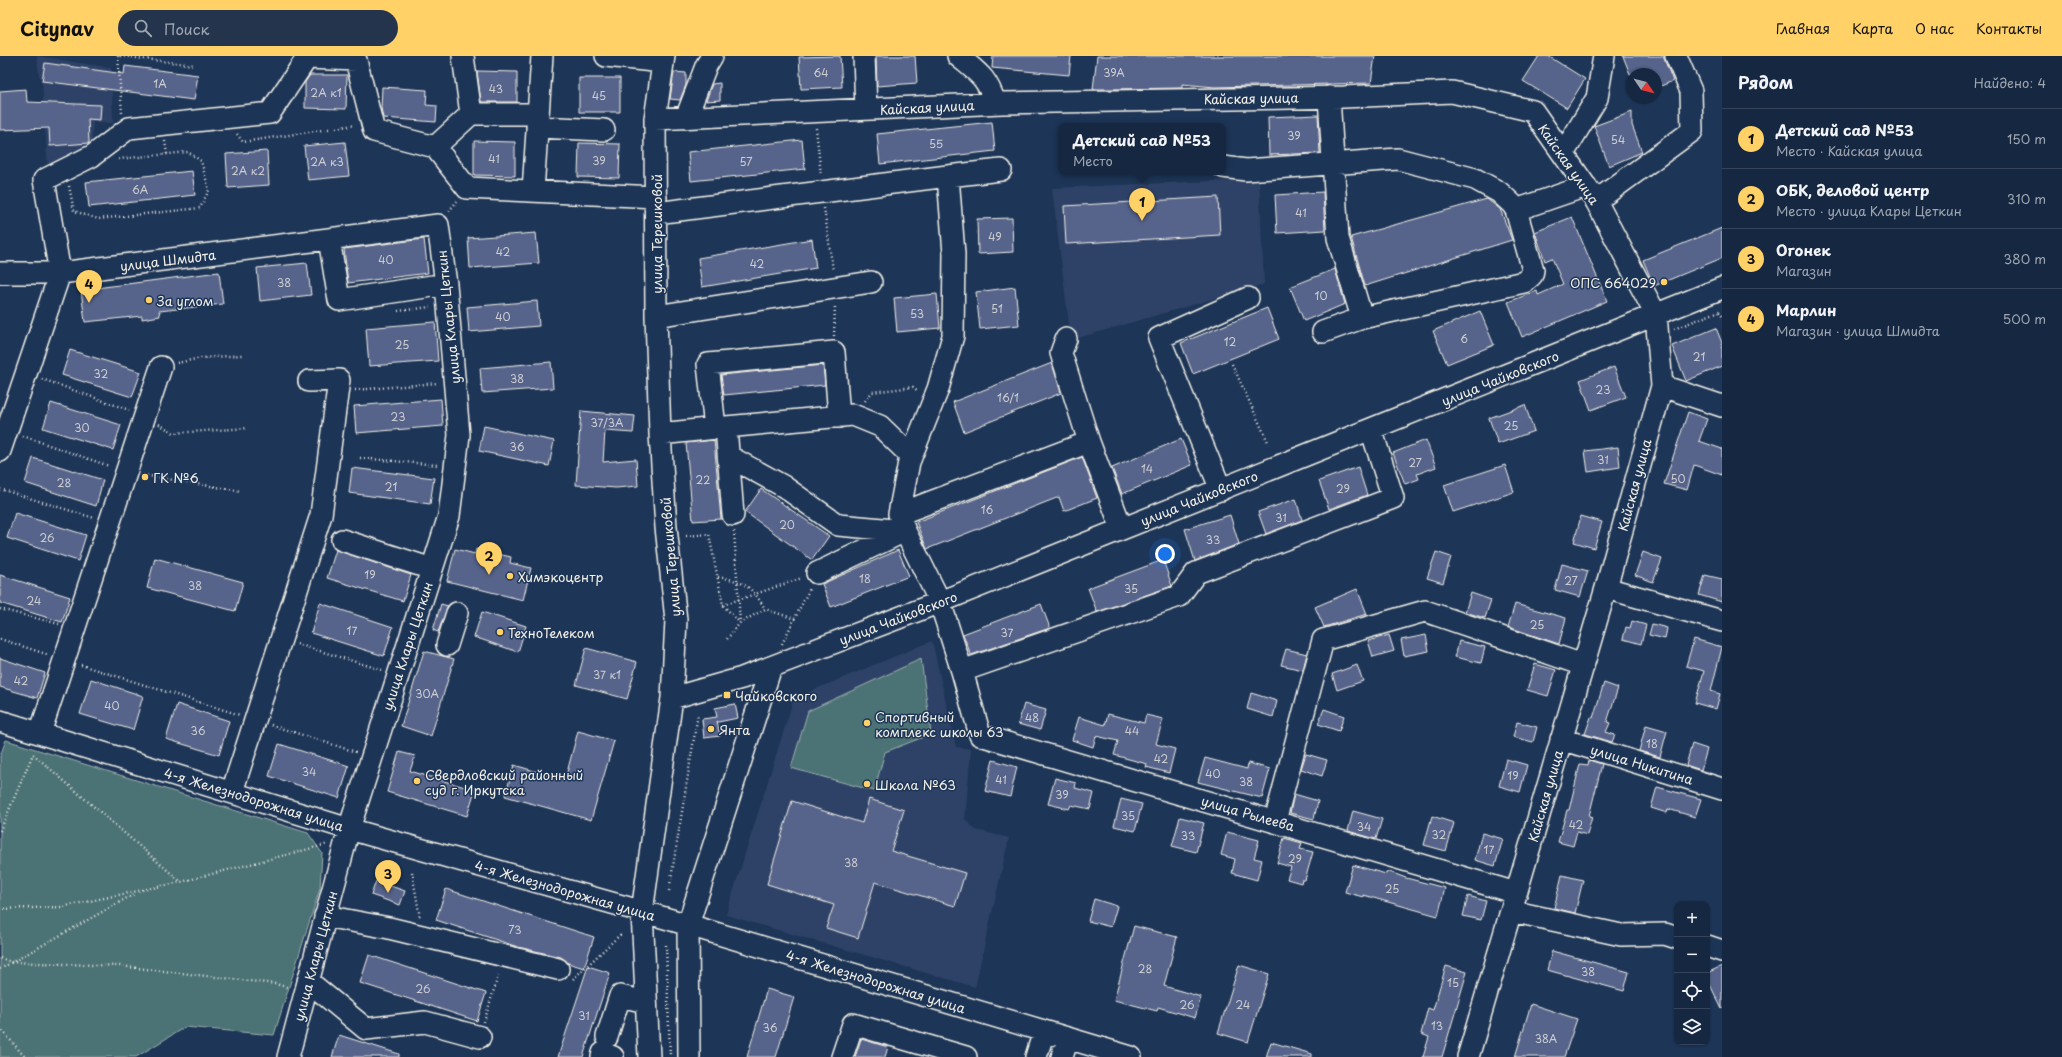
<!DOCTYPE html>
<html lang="ru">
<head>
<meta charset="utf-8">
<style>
  body { margin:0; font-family:"Playpen Sans",sans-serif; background:#23344c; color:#f1f3f6 }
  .controls { position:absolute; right:12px; bottom:12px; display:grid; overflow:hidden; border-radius:8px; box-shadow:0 1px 3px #0004 }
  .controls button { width:36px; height:36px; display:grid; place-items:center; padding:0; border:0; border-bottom:1px solid #35445a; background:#162841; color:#f1f3f6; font:20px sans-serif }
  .compass { position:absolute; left:1626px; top:12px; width:36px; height:36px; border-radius:50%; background:#162841; box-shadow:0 1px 3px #0004; rotate:125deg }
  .you { position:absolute; left:1165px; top:498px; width:14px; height:14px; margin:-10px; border:3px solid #fff; border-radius:50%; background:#1a73e8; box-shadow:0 0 0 6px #1a73e833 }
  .badge { display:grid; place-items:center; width:26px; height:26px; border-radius:50%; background:#ffd166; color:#111; font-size:13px; font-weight:700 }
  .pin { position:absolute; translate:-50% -33px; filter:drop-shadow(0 1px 2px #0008) }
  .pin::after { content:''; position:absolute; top:21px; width:14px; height:12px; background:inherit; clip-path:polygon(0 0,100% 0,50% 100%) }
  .popup { position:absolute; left:1058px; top:67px; width:168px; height:52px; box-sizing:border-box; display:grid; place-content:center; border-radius:8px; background:#162841; filter:drop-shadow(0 1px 3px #0005); font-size:13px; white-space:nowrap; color:#9ea6b1 }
  .popup b { font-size:15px; color:#f1f3f6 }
  .popup::after { content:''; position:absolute; left:50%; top:100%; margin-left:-8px; border:8px solid transparent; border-top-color:#162841 }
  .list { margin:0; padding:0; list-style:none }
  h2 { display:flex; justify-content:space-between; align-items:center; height:52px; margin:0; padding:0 16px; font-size:17px }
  h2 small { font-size:13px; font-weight:400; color:#9ea6b1 }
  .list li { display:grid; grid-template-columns:26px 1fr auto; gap:12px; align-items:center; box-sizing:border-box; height:60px; padding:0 16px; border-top:1px solid #35445a }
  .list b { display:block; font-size:15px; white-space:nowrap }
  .list p { margin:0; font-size:13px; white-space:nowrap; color:#9ea6b1 }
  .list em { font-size:13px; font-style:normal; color:#9ea6b1 }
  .icon { flex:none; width:22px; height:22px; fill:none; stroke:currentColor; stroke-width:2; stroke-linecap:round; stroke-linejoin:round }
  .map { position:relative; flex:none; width:1722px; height:1001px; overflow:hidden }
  header { display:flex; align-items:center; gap:24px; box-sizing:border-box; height:56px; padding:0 20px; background:#ffd166; color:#111 }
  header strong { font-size:19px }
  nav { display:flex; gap:22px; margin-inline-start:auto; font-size:14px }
  .search { width:280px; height:36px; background:#23344c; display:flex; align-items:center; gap:10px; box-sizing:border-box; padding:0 14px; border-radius:22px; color:#9ea6b1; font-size:15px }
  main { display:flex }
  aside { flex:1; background:#162841 }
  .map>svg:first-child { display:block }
</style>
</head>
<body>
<header>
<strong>Citynav</strong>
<div class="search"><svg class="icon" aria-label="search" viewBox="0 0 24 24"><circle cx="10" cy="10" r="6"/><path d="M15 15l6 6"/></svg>Поиск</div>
<nav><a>Главная</a><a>Карта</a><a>О нас</a><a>Контакты</a></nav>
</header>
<main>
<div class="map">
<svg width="1722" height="1001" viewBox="0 0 1722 1001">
  <rect width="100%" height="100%" fill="#1d3557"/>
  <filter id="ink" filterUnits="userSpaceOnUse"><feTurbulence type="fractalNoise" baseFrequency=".025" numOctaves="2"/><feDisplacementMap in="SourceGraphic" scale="8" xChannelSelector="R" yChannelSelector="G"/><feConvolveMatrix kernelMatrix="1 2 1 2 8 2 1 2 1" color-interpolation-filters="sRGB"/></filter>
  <g filter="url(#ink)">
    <path fill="#2e4367" d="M37,0L111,12L113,67L93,66L92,90L48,113L42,25L39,19Z
      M1259,123L1264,228L1071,284L1052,132Z
      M932,585L956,691L971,693L965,763L976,774L1009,782L975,931L726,859L794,642Z"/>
    <path fill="#4c7275" stroke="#a0b2ae" d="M921,603L931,678L885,696L874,735L791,712L808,655Z
      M6,684L308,777L322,797L320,832L274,979L185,971L136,1001H0V700Z"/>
    <path fill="#56638b" stroke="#f4f1e8" d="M840,0L842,31L801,33L799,1Z
      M876,0H915L917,27L877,30Z
      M993,0H1071L1069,19L992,12Z
      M1097,0H1375L1371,27L1215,31L1182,28V32L1109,33H1093Z
      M1539,0H1548L1585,23L1567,52L1523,25Z
      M1623,0H1663L1673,25L1656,32V18H1630Z
      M45,7L124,18L125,10L198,19L194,44L42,25Z
      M477,15L517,16V46H481Z
      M674,16L686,17V29L680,44L670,43Z
      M310,19H347L346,53L305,52V26Z
      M579,22H620V56H579Z
      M720,27V44L706,45L712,28Z
      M382,31L427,34L426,49L437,50L436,66L383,62L381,52Z
      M26,33L27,46L101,49L100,64L88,63L89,87L50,90L49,72L0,74V35Z
      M1632,56V69L1642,96L1609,110L1594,70Z
      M1318,59L1320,97L1269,99L1268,61Z
      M992,66L995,95L880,108L877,78Z
      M802,84L805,113L691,125L688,96Z
      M474,85L515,86V120L474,119Z
      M345,86L349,120L308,124L304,90Z
      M579,87L620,88L619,122L578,121Z
      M267,95L269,129L228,132L226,98Z
      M192,115L195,139L89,151L86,126Z
      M1323,136L1325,174L1277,177L1275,139Z
      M1218,141L1220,179L1066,188L1064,150Z
      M1487,143L1500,153L1512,184L1365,230L1351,181Z
      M1572,161L1607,245L1522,281L1508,246L1537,235L1538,239L1563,228L1552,202L1545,205L1535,176Z
      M1012,162L1013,196L978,198L977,163Z
      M1722,172V202L1654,230L1643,204Z
      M536,177L539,207L470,212L468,182Z
      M424,183L428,217L348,227L344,193Z
      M812,183L816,212L702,231L698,202Z
      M307,207L311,239L260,245L257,212Z
      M1335,213L1345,248L1304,265L1290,231Z
      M219,216L223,248L159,255L160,260L142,263V260L85,266L81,234Z
      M1015,231L1019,269L980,273L976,236Z
      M937,238L940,272L897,276L894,242Z
      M537,245L539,270L469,276L467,251Z
      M1267,252L1279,283L1193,318L1181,287Z
      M1480,255L1494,289L1447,308L1433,275Z
      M435,266L438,305L369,310L366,272Z
      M1716,272L1722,287V310L1686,325L1672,290Z
      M70,294L141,316L132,341L62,319Z
      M551,306L553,332L482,337L480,312Z
      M1052,307L1061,337L964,376L953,346Z
      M823,309L825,329L724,339L721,319Z
      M1614,311L1626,341L1591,354L1580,324Z
      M441,343L443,370L356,377L354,350Z
      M51,347L121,369L113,394L43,372Z
      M1525,349L1534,375L1498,388L1489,362Z
      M581,355L635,360L633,377L605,375L603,406L636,403L638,430L616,432L576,429Z
      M1688,356L1707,363L1699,385L1722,393V419L1694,409L1687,434L1664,428Z
      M484,370L554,385L549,410L479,395Z
      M1181,383L1192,409L1122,438L1112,412Z
      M714,384L721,463L693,465L686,387Z
      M1426,384L1436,411L1417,418L1419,423L1405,428L1393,397Z
      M1618,391L1620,411L1588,416L1585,395Z
      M1082,401L1097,442L1064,455L1059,441L927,493L916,466Z
      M33,402L103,424L96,450L25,427Z
      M1505,409L1514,436L1453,456L1444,429Z
      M1358,411L1367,439L1329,453L1319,425Z
      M352,412L434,422L430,448L349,437Z
      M761,433L829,480L812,504L745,456Z
      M1296,443L1302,464L1266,478L1258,456Z
      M15,457L86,479L78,505L7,482Z
      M1230,459L1239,488L1195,505L1185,473Z
      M1581,460L1602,466L1594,492L1574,486Z
      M455,493L475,498L476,493L511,501L510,507L531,512L523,544L447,525Z
      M336,494L411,519L403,545L327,522Z
      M898,494L909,520L831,551L822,528Z
      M1436,496L1451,501L1443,527L1427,522Z
      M1643,496L1662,503L1653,526L1635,519Z
      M155,502L243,526L235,555L147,532Z
      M1163,504L1172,530L1097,556L1088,532Z
      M1562,508L1588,515L1580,541L1555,534Z
      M0,519L70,541L62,566L0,547Z
      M1705,519L1722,523V546L1699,539Z
      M1357,533L1367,558L1324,571L1315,551Z
      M1471,537L1491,544L1485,562L1465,556Z
      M320,547L393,571L384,600L311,577Z
      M441,548L448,550L438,576L433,574Z
      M1041,548L1050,572L971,599L963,578Z
      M1515,548L1566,562L1559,588L1508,571Z
      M482,556L526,570L518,596L474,581Z
      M1632,565L1646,569L1641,588L1623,583L1626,571L1630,572Z
      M1652,568L1667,572L1665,583L1649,579Z
      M1389,579L1394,595L1373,601L1368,585Z
      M1426,579L1429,595L1404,600L1401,584Z
      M1694,583L1722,591L1711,635L1720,638L1716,653L1695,647L1704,615L1686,610Z
      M1459,585L1485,591L1481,607L1455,601Z
      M586,592L637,606L627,643L576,629Z
      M1286,593L1307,598L1303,614L1281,609Z
      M424,595L454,603L431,680L401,670Z
      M0,602L45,617L37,642L0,631Z
      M1535,608L1556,614L1548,640L1527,634Z
      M1357,609L1363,625L1337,634L1332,618Z
      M91,623L143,640L133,674L80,658Z
      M1604,627L1618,632L1607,666L1610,667L1606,676L1615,679L1612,686L1585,678L1591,661L1593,662Z
      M1251,637L1277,645L1273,661L1247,653Z
      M177,648L229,665L219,699L166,683Z
      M735,648L738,662L718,666L717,665L720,680L704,682L702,663L717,661L715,652Z
      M1024,648L1046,654L1040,674L1018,668Z
      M1324,653L1344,660L1339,675L1318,668Z
      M1108,658L1144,667L1146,659L1163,663L1156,688L1175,693L1169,717L1146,711L1147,708L1114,699L1118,685L1096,680L1093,691L1072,684L1079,661L1105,669Z
      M1517,666L1537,671L1533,686L1513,681Z
      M1646,669L1667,675L1660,701L1639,695Z
      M578,675L614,685L591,764L505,740L514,709L565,724Z
      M279,688L349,710L339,742L269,720Z
      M1692,688L1707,693L1701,714L1686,709Z
      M399,696L415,700L410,715L475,734L467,760L387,736Z
      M1306,698L1327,704L1322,720L1301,713Z
      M1205,702L1247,713L1248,707L1270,713L1262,742L1198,726Z
      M1506,703L1527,709L1520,736L1499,730Z
      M993,704L1017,711L1010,741L985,735Z
      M1589,704L1602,708L1589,760L1592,761L1587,779L1577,776L1573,790L1558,786L1567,754H1569L1580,708L1588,709Z
      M1055,722L1076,727L1075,732L1094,737L1090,753L1071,749L1069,753L1048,748Z
      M1657,731L1701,743L1695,761L1668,753L1667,757L1651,752Z
      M1294,738L1318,745L1314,763L1290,757Z
      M869,743L904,754L891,795L965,817L955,850L875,826L858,882L826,872L834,849L767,828L792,745L862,767Z
      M1121,743L1142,748L1135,775L1114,770Z
      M1353,755L1382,763L1376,783L1348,775Z
      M1432,760L1454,767L1446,795L1424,789Z
      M1180,761L1204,767L1196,796L1172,790Z
      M1227,776L1259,784L1254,802L1262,804L1257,824L1232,817L1235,803L1221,799Z
      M1482,777L1503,783L1495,810L1475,804Z
      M1284,782L1302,787L1300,793L1313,796L1305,824H1302L1301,827L1287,823L1291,811L1277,807Z
      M1353,809L1386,818L1387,815L1406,822L1445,832L1438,860L1363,839V841L1345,836Z
      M1562,819L1583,824L1575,857L1554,852Z
      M376,825L405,835L400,849L371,839Z
      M446,833L594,881L584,912L568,907L561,901L518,891L436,864Z
      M1468,840L1486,845L1481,864L1463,860Z
      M1094,843L1117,850L1111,871L1088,865Z
      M1134,870L1177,881L1164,930L1201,941L1195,962L1158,951L1157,955L1114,944Z
      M1552,895L1629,916L1624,935L1547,914Z
      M369,899L486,937L477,965L360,927Z
      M1239,909L1269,918L1248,986L1218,977Z
      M588,910L610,917L583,1001H558Z
      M1446,910L1467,916L1442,1001H1423L1429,981L1421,978L1428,952L1433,954Z
      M1722,910V953L1707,923V917Z
      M767,933L794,941L776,1001H747Z
      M1531,948L1577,963L1564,1001H1515Z
      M339,979L399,998V1001H332Z
      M861,983L888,991L885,1001H855Z
      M1271,986L1312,998V1001H1266Z"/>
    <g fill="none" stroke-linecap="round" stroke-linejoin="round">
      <g stroke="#f4f1e8" stroke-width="24">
        <path id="minor" d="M606,0L663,6
          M864,0L866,53
          M958,0C978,17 987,21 995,47
          M1329,41L1338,182L1362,262
          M471,58H538
          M686,62L706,10L712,0
          M655,63L1002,47L1344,41L1452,36L1533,55L1596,145L1656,259L1662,330L1606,532L1468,1001
          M537,71L604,74
          M435,91L471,58L463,0
          M1563,98L1597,42L1604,0
          M1223,111L1246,114L1398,103L1475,123L1499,136L1512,148L1516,154
          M948,120L1001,114
          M533,135L542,0
          M1596,145L1692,75L1691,35L1676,0
          M656,157L948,120L954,198L953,280L938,333L909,406L899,458
          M329,183L339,244L446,228
          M0,217H60L438,169L446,228L459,379L449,460L349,773L288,1001
          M656,260L871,226
          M1323,276L1362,262L1524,226L1532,219L1533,214L1516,154L1586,130
          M1066,283L1061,297L1089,386
          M1662,330L1722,350
          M726,371L853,359L880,370L911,400
          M715,372L708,308L834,296L839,361
          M660,378L726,371L733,459
          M0,395L60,217L44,124L92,100L129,72L270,57L307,2L356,4L374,75L435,91L467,132L656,141
          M730,401L783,430L838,469L905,475L899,458L1089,386L1122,473
          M1221,434L1159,282L1248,242
          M342,484L432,513
          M817,517L905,475L940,546L962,615L980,679L1516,837
          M1606,532L1722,565
          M447,589L457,557
          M962,615L1179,540L1196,517L1393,442L1371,373
          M672,642L742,622L940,546L1722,232
          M0,665L349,773L665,862L1131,1001
          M40,677L161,311
          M1561,683L1722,733
          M232,736L321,459L339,324L309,325
          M1275,765L1323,584L1425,555L1583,609
          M1511,855L1621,879L1665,878L1677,882
          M325,860L389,872L558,913
          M1707,890L1722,895
          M308,925L366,973L425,966L480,981
          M607,981L620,940L646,946
          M602,1001L603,997L613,1001
          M649,1001L642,856L672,642L676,564L666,471L660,378L656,260L655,63L664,0
          M689,1001L688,869L771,611
          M842,1001L853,968L966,1001
          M1036,1001L1044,975
          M1062,1001L1068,982"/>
      </g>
      <path stroke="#f4f1e8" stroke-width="2.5" stroke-dasharray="1 3" stroke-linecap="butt" d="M118,0L122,57
        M120,0L194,9
        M816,72L821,119
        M237,78L243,86L355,69
        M165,85L167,98
        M69,130L74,155L98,163L200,152L209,134L201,105L188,96L119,103
        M824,152L833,214
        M449,155L457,145
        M398,255L430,251
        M1719,256L1722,260
        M1674,273L1722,254
        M834,280L835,249
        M177,307L201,302L242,299
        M1232,308L1269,388
        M42,323L129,354
        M355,334L438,327
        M865,345L872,336L913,331L918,335
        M159,368L174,377L248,372
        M23,380L109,410
        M360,402L438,409
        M143,419L241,435
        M0,433L94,462
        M734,475L740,566
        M686,480L709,478L723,549L740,567
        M718,521C743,525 752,530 765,553
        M723,549L802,522
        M0,553L59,568
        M0,583L49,599
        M727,583L740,567L765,553L795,563
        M297,588L382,614
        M782,588L810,532
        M81,609L240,659
        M271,669L356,696
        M0,775L33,698L181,826
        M412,816L420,862
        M669,835L698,658
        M0,853L61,851L181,826L328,788
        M666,889L670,1000
        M0,902L11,906L120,910L276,928L289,932
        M0,913L136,837
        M573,923L621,878
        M484,966L499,917
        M0,972L25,1001"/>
      <use href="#minor" stroke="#1d3557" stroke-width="21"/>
    </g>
  </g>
  <g fill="#ffd166" stroke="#1d3557" stroke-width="1.5">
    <circle cx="1664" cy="226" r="4"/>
    <circle cx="149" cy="244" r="4"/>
    <circle cx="145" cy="421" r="4"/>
    <circle cx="510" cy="520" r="4"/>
    <circle cx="500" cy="576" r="4"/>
    <rect x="723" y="635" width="8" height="8" rx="2"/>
    <circle cx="867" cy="667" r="4"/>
    <circle cx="711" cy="673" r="4"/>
    <circle cx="417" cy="725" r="4"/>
    <circle cx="867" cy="728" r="4"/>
  </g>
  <g text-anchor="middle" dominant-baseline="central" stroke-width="3" stroke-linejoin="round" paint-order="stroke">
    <g font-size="11" fill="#ccced1">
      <text x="821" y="16">64</text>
      <text x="1114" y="16">39А</text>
      <text x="160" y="27">1А</text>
      <text x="496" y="32">43</text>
      <text x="326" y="36">2А к1</text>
      <text x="599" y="39">45</text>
      <text x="1294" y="79">39</text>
      <text x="1618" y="83">54</text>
      <text x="936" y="87">55</text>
      <text x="494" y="102">41</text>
      <text x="599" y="104">39</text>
      <text x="327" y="105">2А к3</text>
      <text x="746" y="105">57</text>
      <text x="248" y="114">2А к2</text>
      <text x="140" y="133">6А</text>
      <text x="1301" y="156">41</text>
      <text x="995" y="180">49</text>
      <text x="503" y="195">42</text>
      <text x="386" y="203">40</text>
      <text x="757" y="207">42</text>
      <text x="284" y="226">38</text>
      <text x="1321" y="239">10</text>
      <text x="997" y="252">51</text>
      <text x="917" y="257">53</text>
      <text x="503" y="260">40</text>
      <text x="1464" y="282">6</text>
      <text x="1230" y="285">12</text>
      <text x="402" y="288">25</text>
      <text x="1699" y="300">21</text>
      <text x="101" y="317">32</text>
      <text x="517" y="322">38</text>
      <text x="1603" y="333">23</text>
      <text x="1008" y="341">16/1</text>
      <text x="398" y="360">23</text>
      <text x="607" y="366">37/3А</text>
      <text x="1511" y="369">25</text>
      <text x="82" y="371">30</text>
      <text x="517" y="390">36</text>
      <text x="1603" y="403">31</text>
      <text x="1415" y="406">27</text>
      <text x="1147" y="412">14</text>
      <text x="1678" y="422">50</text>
      <text x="703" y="423">22</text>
      <text x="64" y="426">28</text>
      <text x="391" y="430">21</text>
      <text x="1343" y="432">29</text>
      <text x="987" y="453">16</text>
      <text x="1281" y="461">31</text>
      <text x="787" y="468">20</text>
      <text x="47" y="481">26</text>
      <text x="1213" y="483">33</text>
      <text x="370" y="518">19</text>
      <text x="865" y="522">18</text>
      <text x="1571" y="524">27</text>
      <text x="195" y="529">38</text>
      <text x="1131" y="532">35</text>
      <text x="34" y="544">24</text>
      <text x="1537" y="568">25</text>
      <text x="352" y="574">17</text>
      <text x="1007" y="576">37</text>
      <text x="607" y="618">37 к1</text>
      <text x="21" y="624">42</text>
      <text x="427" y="637">30А</text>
      <text x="112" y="649">40</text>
      <text x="1032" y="661">48</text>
      <text x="198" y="674">36</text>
      <text x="1132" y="674">44</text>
      <text x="1652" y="687">18</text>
      <text x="1161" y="702">42</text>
      <text x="309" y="715">34</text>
      <text x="1213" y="717">40</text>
      <text x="1513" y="719">19</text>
      <text x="1001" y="723">41</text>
      <text x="1246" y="725">38</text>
      <text x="1062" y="738">39</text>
      <text x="1128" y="759">35</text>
      <text x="1576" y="768">42</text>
      <text x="1364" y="770">34</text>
      <text x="1439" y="778">32</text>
      <text x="1188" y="779">33</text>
      <text x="1489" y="793">17</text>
      <text x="1295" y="802">29</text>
      <text x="851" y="806">38</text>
      <text x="1392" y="832">25</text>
      <text x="515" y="873">73</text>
      <text x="1145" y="912">28</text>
      <text x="1588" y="915">38</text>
      <text x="1453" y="926">15</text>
      <text x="423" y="932">26</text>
      <text x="1187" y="948">26</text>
      <text x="1243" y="948">24</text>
      <text x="584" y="959">31</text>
      <text x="1437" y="969">13</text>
      <text x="770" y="971">36</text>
      <text x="1546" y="982">38А</text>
    </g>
    <g font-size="13" fill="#f4f1e8" stroke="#1d3557">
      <text transform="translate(1251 42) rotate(-1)">Кайская улица</text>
      <text transform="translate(927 51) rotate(-3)">Кайская улица</text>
      <text transform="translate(1569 108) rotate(55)">Кайская улица</text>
      <text transform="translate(656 178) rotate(-90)">улица Терешковой</text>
      <text transform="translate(168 204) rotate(-7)">улица Шмидта</text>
      <text transform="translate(448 261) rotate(-96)">улица Клары Цеткин</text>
      <text transform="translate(1500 322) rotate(-22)">улица Чайковского</text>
      <text transform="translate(1634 429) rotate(-75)">Кайская улица</text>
      <text transform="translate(1199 442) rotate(-22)">улица Чайковского</text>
      <text transform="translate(670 501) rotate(-95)">улица Терешковой</text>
      <text transform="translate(898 562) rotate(-21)">улица Чайковского</text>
      <text transform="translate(407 590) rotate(-72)">улица Клары Цеткин</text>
      <text transform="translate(1642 708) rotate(17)">улица Никитина</text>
      <text transform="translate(1545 740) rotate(-74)">Кайская улица</text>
      <text transform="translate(254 743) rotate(17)">4-я Железнодорожная улица</text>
      <text transform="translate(1248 757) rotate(16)">улица Рылеева</text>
      <text transform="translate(565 834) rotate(16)">4-я Железнодорожная улица</text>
      <text transform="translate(315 900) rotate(-75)">улица Клары Цеткин</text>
      <text transform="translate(876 925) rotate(17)">4-я Железнодорожная улица</text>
    </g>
    <g font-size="13" fill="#f4f1e8" stroke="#1d3557" text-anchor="start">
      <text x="1656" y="226" text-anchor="end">ОПС 664029</text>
      <text x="157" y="244">За углом</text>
      <text x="153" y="421">ГК №6</text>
      <text x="518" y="520">Химэкоцентр</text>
      <text x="508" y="576">ТехноТелеком</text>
      <text x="735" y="639">Чайковского</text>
      <text x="875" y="660">Спортивный<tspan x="875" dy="15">комплекс школы 63</tspan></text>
      <text x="719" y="673">Янта</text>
      <text x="425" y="718">Свердловский районный<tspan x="425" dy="15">суд г. Иркутска</tspan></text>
      <text x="875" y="728">Школа №63</text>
    </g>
  </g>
</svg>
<div class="controls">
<button>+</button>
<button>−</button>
<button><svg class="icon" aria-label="locate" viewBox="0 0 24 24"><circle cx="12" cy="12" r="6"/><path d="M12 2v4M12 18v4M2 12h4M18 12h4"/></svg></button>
<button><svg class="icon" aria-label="layers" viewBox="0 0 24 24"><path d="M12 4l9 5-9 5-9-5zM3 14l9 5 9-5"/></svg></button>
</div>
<svg class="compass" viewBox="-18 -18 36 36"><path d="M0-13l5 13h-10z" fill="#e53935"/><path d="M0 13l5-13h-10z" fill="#9ea6b1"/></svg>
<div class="you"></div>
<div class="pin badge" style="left:1142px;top:165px">1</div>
<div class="popup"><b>Детский сад №53</b>Место</div>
<div class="pin badge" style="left:489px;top:519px">2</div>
<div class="pin badge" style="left:388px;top:837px">3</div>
<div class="pin badge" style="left:89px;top:247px">4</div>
</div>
<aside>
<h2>Рядом<small>Найдено: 4</small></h2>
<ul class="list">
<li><span class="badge">1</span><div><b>Детский сад №53</b><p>Место · Кайская улица</p></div><em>150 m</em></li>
<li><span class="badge">2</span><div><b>ОБК, деловой центр</b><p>Место · улица Клары Цеткин</p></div><em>310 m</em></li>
<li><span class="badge">3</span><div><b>Огонек</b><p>Магазин</p></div><em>380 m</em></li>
<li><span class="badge">4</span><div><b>Марлин</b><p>Магазин · улица Шмидта</p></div><em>500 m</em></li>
</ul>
</aside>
</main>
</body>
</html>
